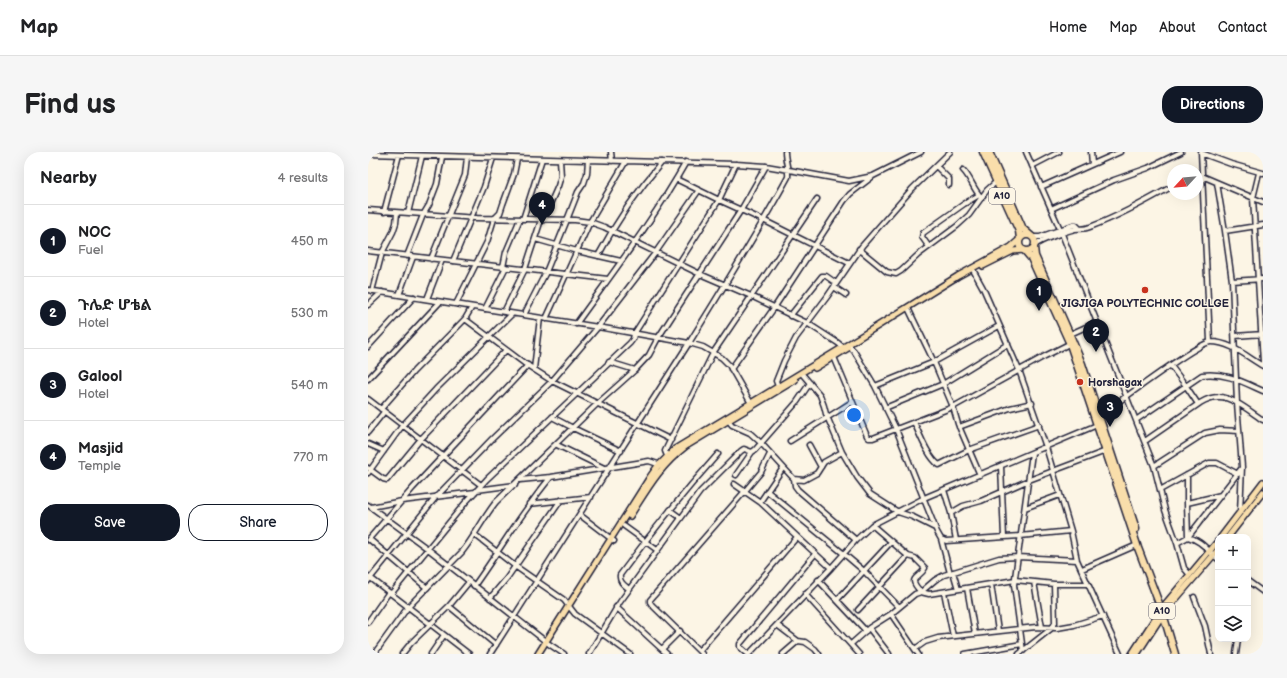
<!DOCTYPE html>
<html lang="en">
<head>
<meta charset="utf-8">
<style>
  body { margin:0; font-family:"Balsamiq Sans","Noto Sans Ethiopic",sans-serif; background:#f6f6f6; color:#202124 }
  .controls { position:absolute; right:12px; bottom:12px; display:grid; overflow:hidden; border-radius:8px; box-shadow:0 4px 16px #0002 }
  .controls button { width:36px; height:36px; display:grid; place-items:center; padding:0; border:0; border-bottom:1px solid #e0e0e0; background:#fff; color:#202124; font:20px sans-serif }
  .compass { position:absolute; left:799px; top:12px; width:36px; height:36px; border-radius:50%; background:#fff; box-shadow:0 4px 16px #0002; rotate:244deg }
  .you { position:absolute; left:486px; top:263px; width:14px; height:14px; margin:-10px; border:3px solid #fff; border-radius:50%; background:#1a73e8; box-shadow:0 0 0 6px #1a73e833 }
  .badge { display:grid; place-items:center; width:26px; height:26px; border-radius:50%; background:#111827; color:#fff; font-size:13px; font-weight:700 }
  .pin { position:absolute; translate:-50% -33px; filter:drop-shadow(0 1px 2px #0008) }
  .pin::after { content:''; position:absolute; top:21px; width:14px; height:12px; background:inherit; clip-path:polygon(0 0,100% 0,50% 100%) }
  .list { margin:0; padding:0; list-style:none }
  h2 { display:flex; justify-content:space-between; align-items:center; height:52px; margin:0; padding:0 16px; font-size:17px }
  h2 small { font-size:13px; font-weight:400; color:#757577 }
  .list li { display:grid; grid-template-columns:26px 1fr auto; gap:12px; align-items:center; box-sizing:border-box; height:72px; padding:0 16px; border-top:1px solid #e0e0e0 }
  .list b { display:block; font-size:15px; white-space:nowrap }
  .list p { margin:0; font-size:13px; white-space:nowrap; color:#757577 }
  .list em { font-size:13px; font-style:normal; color:#757577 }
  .actions { display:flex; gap:8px; padding:12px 16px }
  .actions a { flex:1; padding:9px 0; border:1px solid #111827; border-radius:16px; text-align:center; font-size:14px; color:#111827 }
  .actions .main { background:#111827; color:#fff }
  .icon { flex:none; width:22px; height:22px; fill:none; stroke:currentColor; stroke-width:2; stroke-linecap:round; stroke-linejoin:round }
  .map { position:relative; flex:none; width:895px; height:502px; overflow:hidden; border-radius:16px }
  header { display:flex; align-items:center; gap:24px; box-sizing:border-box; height:56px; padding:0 20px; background:#fff; border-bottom:1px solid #e0e0e0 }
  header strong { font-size:19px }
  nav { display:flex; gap:22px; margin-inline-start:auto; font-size:14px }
  .intro { display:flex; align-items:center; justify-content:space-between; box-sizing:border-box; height:96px; padding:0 24px }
  h1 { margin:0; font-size:28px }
  .button { padding:10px 18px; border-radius:16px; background:#111827; color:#fff; font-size:14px; font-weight:700 }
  main { display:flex; gap:24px; padding:0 24px }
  aside { flex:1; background:#fff; border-radius:16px; box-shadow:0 4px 16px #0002 }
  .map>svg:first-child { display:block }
</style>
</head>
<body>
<header>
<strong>Map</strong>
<nav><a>Home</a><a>Map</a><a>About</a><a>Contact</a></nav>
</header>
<div class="intro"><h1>Find us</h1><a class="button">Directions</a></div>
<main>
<aside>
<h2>Nearby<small>4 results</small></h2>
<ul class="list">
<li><span class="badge">1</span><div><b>NOC</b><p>Fuel</p></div><em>450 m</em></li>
<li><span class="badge">2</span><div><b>ጉሌድ ሆቴል</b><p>Hotel</p></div><em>530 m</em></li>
<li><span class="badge">3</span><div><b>Galool</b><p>Hotel</p></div><em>540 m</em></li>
<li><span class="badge">4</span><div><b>Masjid</b><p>Temple</p></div><em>770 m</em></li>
</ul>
<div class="actions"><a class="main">Save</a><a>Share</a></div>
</aside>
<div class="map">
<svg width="895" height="502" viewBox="0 0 895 502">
  <rect width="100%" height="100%" fill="#fcf5e5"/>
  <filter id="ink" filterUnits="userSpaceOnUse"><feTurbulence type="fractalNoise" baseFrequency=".025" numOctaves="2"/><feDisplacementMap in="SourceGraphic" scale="8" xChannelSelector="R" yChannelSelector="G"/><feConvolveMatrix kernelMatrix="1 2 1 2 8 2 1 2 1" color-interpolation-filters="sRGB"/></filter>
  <g filter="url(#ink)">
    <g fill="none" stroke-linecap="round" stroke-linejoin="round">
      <g stroke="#22223b" stroke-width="7">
        <path id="minor" d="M243,0L244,9
          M658,0L692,77
          M723,0L724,12
          M833,0L842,189
          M833,1L863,12L895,21
          M0,2L368,12L398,14L421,18L481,29L505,24L553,0
          M568,14L581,27V33
          M664,14L691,0
          M595,18C603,26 605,37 613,45
          M891,21L885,46L895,210
          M829,24H834L895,50
          M308,27L351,48L397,69L481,111
          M849,31L857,79L864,129L869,251L874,315L872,360
          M673,35L752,0
          M683,57L746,28L780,16L813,0
          M0,58L109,66L207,68L222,70L236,75L332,122L383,144L439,171L470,191L477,197
          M16,60L31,3
          M40,61L54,4
          M155,67L174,7
          M175,68L190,34L193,24L192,8
          M857,79L895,73
          M694,82L786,314L797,358L809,391L820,385C833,388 840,399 850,407
          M664,85H672L705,73H708L711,76
          M167,87L209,99L253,109
          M667,93C673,88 699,79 707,77C713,76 715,78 722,75C751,64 778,49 805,34
          M561,95L554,85L555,81L596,52L611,43
          M491,97L519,120L528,122L533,119L550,103L589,74L601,63L619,38L628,30
          M0,99L240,127
          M39,104L55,63L61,53L69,32L74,5
          M230,104C248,70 269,39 294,10
          M63,107L97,23L99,5
          M85,109L116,35L125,6
          M135,115L138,100L152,67
          M604,116L615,136L651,218L678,295L703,379L709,408L752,502
          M864,129L895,127
          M466,135L478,143
          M0,138L230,175L321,191L335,195L354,206L361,213L384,253
          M4,139L14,101L25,80L28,71L29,61
          M31,143L45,105
          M59,147L74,108
          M88,152L119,90L126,67L132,61L135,52L146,22L149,7
          M0,153L14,140
          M540,156L566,210L585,255L590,272L612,323
          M117,157L138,115
          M136,160L157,117L173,68
          M156,163L178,120L199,68L210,40L216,31L219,22L220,8
          M422,164L454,124H458L468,131
          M97,167L156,211L184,229L303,288
          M178,167L222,70L258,9
          M208,172C246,119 286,67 318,10
          M700,183L729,170
          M867,184L895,182
          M480,193L486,199L507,234L528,277L569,380L573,387L578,389L652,384L703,379
          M0,195L46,145
          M466,205L499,284L501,286H505L585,255L677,204L703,191
          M241,210L267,218
          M803,214L818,234L830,252
          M166,217L172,166
          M363,217L406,156L476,49L482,42L504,25
          M435,223L452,243L456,254L458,262L474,300L489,325L502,342L530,360L545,365L567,376
          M0,227L72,150
          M410,234L408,229L416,209L428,186L459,145L494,94L544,37L582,0
          M507,234L566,210L631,174
          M0,247L113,333
          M517,256L575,232L640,192
          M13,257L46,219L97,167L104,155
          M731,262C740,256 750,250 759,244C772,235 832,190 843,190C863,190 879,205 895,214
          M184,265L205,276L253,299
          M360,268L364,273L382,281L393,291L426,327L436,328L449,321L456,310L474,300
          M768,268L834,223C857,220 875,230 895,239
          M546,270C552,283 560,305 571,313L601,298L671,273
          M591,275L642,256L664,251
          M0,280L16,260
          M422,289L484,250
          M777,289L832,251C837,248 844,245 850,245C864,244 884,261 895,268
          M0,292L16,299
          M189,293L236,316
          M441,293L453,315
          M300,306L297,299L345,201L449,47
          M633,314L636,385
          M786,314L837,281L852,278L871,279
          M0,316L15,327L19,328L52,288L138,198
          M0,321L34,274L68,237L144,162
          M368,323L384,300
          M819,323V351L820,385
          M426,327L427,334L430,338L488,388
          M152,328L183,325L281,309L293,313
          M366,332L392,350L463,416
          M109,338L147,333
          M576,338L583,361L595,354L613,349L661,328L738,299
          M792,338L841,311H849L870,322
          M399,339L476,402L496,419L531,455
          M392,350L415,316
          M819,351L853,343
          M161,352L223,345
          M0,353L60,397L181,492L196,502
          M3,355L34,349L107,340
          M657,356L692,343
          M302,358L313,366
          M583,361L588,388
          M212,363L246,389
          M504,373L540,404L547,406L557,416C551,428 538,424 553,440L567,428L576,423L631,406L650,405L709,408
          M256,374L289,398
          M106,382L147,414L196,448L207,462L262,502
          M820,385L873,317
          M1,387L59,436
          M573,387L582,421
          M0,388L45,336L160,213
          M809,391L816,416L822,423
          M714,417L769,393
          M585,420L590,437
          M0,424L101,502
          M450,428L498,479
          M0,429L68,345L124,287L184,229L230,175L288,100L331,38
          M880,429L895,440
          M666,430L674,475
          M623,432L630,479
          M106,434C132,398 154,359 183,325
          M599,436L607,482
          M261,437C256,433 251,430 252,423C283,381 315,341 350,302
          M576,440L585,484
          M23,442L97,351L119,327L262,191L265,187L266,182L351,48L368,12
          M437,442L491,502
          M826,445L837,474L843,502
          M122,446L139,426L193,348
          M469,448L523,390
          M81,454L128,493
          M248,455L299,502
          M490,458L540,404
          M523,462L550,502
          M0,470L21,440
          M409,473L430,489L437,490L447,497L451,502
          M501,476L521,502
          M483,492L501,476L523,462L547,442L553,440L561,442L647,428L686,432H720
          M294,497L312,479
          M547,497L557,490L570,486L668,475L689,476L706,473L735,464
          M331,499L429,385
          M655,499L646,433L664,301
          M0,501L1,502
          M6,502L40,455L94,400C107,384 115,366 128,350L229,252L267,218L281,203L290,186L373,58L398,14
          M34,502L43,491L81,454L101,430
          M63,502L76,483
          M122,502C189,399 255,295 321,191C355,136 389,82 420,25C421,17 417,9 417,0
          M221,502L252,450L332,340L373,299L376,297L384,300L387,298L429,250L442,231
          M334,502L284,453L282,450V448L377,339L393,320L402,302
          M380,502L372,495V492L447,402
          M381,502L463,416L488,388L504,373L556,346L729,273
          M415,502L430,489
          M597,502L654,492
          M651,502L684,476L687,471L686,432
          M868,502L870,487"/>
      </g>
      <g stroke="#22223b" stroke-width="8">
        <path id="major" d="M615,114L645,99L656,98
          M447,216L480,196
          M262,364C280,336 291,315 318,294L427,228
          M853,385L895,330
          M860,385L895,340
          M170,502L282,325L289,315L307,297L479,193L590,124L643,95L651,88
          M764,502L793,457L850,389
          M769,502L795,462L850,398"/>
      </g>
      <g stroke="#22223b" stroke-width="9">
        <path id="highway" d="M615,0L651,79L652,87
          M621,0L655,77L663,84
          M651 91a8 8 0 1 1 16 0a8 8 0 1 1-16 0Z
          M666,95L667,104L702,183L714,212L768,377
          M657,99L663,106L702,192L770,396L795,462L807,502"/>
      </g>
      <use href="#minor" stroke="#fcf5e5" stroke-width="4"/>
      <use href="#major" stroke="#f9deab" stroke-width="5"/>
      <use href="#highway" stroke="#f9deab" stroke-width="6"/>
    </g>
  </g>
  <g fill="#c8321e" stroke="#fcf5e5" stroke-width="1.5">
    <circle cx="777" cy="138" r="4"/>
    <circle cx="712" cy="230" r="4"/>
  </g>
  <g text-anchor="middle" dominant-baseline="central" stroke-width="3" stroke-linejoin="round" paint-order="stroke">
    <g fill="#fcf5e5" stroke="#63616e" stroke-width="1">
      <rect x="621" y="36" width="26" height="16" rx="3"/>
      <rect x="781" y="451" width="26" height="16" rx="3"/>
    </g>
    <g font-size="10" font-weight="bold" fill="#22223b">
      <text x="634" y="44">A10</text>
      <text x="794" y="459">A10</text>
    </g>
    <g font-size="11" font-weight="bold" fill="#22223b" stroke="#fcf5e5">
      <text x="777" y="151">JIGJIGA POLYTECHNIC COLLGE</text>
      <text x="720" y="230" text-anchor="start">Horshagax</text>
    </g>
  </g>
</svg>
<div class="controls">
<button>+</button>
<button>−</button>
<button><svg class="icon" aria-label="layers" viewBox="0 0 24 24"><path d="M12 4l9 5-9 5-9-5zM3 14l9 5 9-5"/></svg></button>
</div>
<svg class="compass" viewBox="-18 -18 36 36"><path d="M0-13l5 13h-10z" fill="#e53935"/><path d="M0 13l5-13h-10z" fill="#757577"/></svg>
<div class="you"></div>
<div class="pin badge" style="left:671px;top:159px">1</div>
<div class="pin badge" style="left:728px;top:200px">2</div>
<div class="pin badge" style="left:742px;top:275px">3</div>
<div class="pin badge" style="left:174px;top:73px">4</div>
</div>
</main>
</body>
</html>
